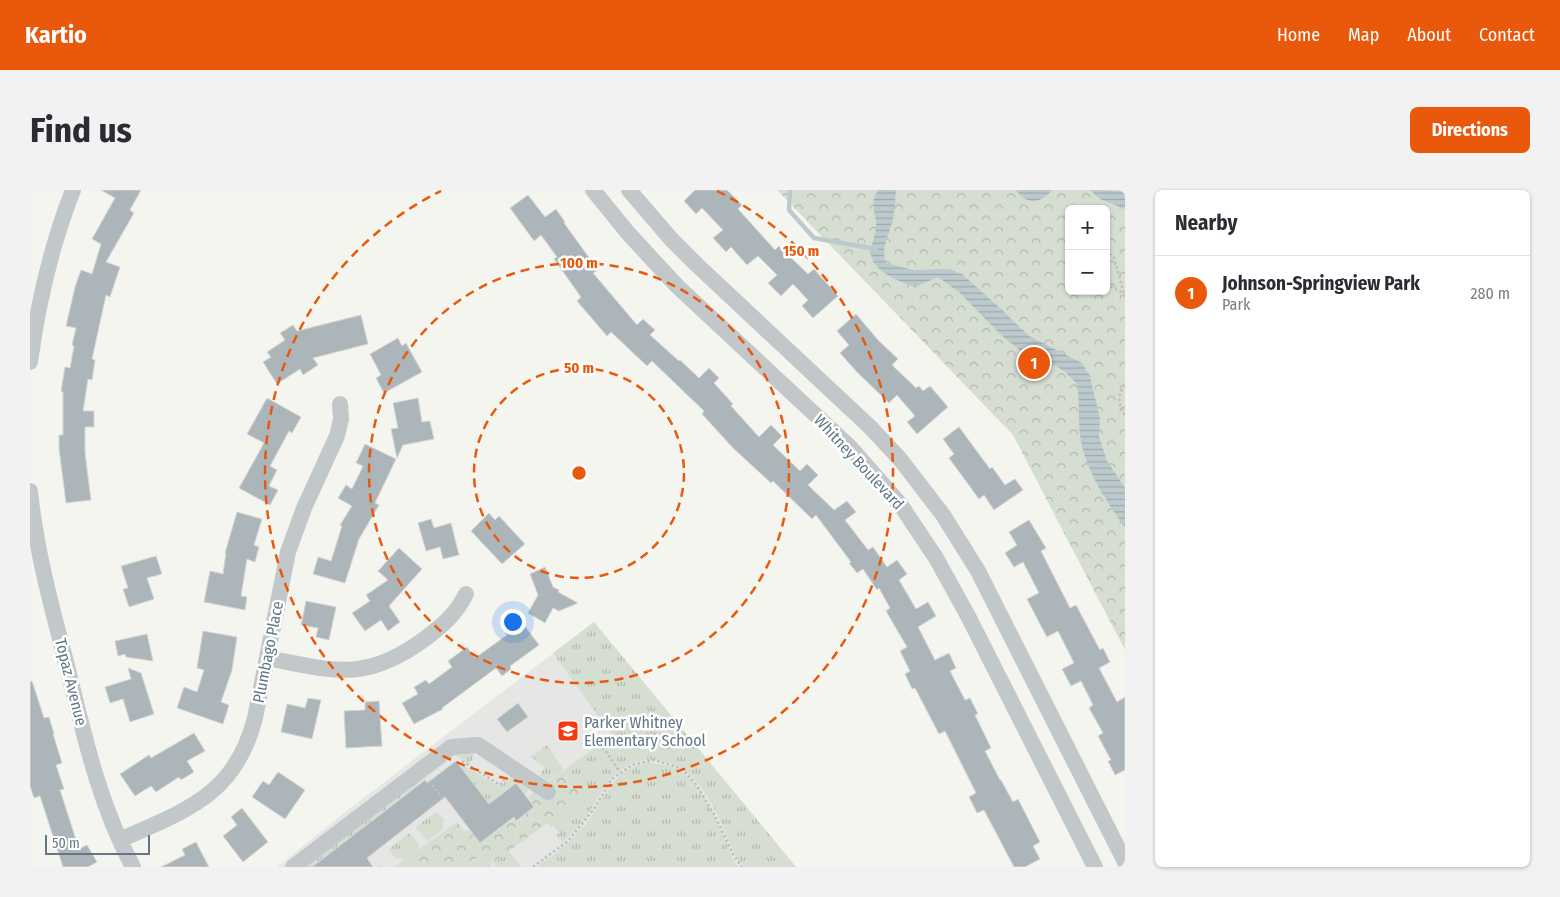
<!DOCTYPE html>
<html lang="en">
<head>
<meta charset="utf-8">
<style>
  body { margin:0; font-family:"Fira Sans Condensed",sans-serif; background:#f2f2f3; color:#2b2b33 }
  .controls { position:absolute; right:15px; top:15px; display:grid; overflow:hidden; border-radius:8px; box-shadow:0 1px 4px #0004 }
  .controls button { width:45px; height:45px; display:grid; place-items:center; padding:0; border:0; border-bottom:1px solid #e1e1e2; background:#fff; color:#2b2b33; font:25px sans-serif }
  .scale { position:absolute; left:15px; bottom:12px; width:105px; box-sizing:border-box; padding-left:5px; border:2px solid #617785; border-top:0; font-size:14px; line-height:18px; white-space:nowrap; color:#617785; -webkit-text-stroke:4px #fff; paint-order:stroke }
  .you { position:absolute; left:482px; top:431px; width:18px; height:18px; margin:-12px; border:4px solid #fff; border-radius:50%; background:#1a73e8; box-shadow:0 0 0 8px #1a73e833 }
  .badge { display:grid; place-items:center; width:32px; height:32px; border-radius:50%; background:#ea580c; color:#fff; font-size:16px; font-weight:700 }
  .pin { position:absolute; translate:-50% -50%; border:2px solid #fff; box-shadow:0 1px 5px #0006 }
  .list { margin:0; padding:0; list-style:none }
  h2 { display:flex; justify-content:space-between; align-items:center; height:65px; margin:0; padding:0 20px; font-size:21px }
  h2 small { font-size:16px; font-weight:400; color:#7c7c81 }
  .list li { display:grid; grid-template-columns:32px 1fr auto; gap:15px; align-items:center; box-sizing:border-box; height:75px; padding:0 20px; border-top:1px solid #e1e1e2 }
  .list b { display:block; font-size:19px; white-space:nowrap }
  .list p { margin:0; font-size:16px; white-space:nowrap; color:#7c7c81 }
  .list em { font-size:16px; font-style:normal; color:#7c7c81 }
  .map { position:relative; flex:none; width:1095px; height:677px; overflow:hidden; border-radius:8px }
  header { display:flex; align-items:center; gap:30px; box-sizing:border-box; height:70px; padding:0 25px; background:#ea580c; color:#fff }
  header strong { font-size:24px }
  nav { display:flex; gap:28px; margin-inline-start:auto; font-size:18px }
  .intro { display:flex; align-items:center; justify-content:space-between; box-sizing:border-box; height:120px; padding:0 30px }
  h1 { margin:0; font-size:35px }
  .button { padding:12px 22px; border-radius:8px; background:#ea580c; color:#fff; font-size:18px; font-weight:700 }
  main { display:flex; gap:30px; padding:0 30px }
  aside { flex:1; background:#fff; border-radius:8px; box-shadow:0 1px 4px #0004 }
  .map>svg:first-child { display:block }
</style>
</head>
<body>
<header>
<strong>Kartio</strong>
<nav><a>Home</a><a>Map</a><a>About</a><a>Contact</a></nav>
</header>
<div class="intro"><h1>Find us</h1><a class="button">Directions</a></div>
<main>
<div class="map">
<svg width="1095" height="677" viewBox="0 0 1095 677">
  <defs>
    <pattern id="grass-tufts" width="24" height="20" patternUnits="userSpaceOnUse" patternTransform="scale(1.25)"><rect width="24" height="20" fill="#d6ddd1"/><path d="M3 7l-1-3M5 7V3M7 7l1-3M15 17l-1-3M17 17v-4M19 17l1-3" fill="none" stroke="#b1b8af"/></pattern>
    <pattern id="park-crowns" width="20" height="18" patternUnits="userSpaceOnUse" patternTransform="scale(1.25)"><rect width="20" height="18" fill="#d6ddd1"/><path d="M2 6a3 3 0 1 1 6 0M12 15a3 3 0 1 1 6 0" fill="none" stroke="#b1b8af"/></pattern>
    <pattern id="water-rules" width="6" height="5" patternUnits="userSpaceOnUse" patternTransform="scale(1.25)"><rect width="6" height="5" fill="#bccace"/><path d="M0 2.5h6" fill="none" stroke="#9ca9ad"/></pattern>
  </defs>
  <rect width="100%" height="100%" fill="#f5f5f0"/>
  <path fill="#e6e6e4" d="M564,432L766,677H247L319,619Z"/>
  <path fill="url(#grass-tufts)" d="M564,432L766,677H714C706,668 702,657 697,647C683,614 666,574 626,570C612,568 597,574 587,583C574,594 567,610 558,624C551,634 542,644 532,652L526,645L529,643L523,635L555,610L533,581L582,545L523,463Z
    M517,555L533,579L514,594L509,586L515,577L501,567Z
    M443,562L444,567L439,574L425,565L282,677H276L420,567L424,564Z
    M425,570L470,597L477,588L482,585L501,597L495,604L486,592L467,607L484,628L475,634Z
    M620,573C629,574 639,575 647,579C674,593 692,644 704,671L708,677H507C517,668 531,661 540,651C550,641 560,629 567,618C582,594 589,577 620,573Z
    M406,622L414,629L413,639L397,651L386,637Z
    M379,643L389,655V658L375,669L365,668L359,659Z
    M479,661L491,677H466L463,673Z"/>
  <path fill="url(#park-crowns)" fill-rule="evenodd" d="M747,0H1095V460L983,245ZM1039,19H1076V101H1039Z
    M532,581L556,610L521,637L517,633L461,674L452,664L435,677H364L427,632L435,642L439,640L450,653L484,629L486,632L505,617L498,607Z"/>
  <path fill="#d6ddd1" d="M453,664L463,677H435Z"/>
  <path fill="url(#water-rules)" d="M848,0H866C865,9 865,20 863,29C860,43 850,59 856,73L883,80L919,79L932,84L970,118L999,146L1052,173L1060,187L1070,228L1069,247L1077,271L1095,298V338C1076,310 1054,279 1050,245C1048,228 1050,211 1047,194L1034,181L1016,170L992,162L971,145L929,102L908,87L885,97C870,92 838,80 841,60C842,51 847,42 846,33C845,19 840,14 848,0Z
    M986,0H1022C1011,14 996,15 986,0Z
    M1060,0L1095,1V19L1070,9Z"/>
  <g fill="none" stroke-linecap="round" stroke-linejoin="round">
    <path stroke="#bccace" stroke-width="4.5" d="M760,0L759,20L784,48L846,59"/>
  </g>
  <path fill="#acb6ba" stroke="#d6d6d3" d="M71,0H111L100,20L104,23L76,72L90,77L80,107L76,105L62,169L65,170L62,190L58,189L53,221H64V237H55V263L61,310L36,313L29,259V245H33V202L31,201L35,177L40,178L44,156L42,155L46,138L36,136L45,97L51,80L62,84L71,54L62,49L85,8Z
    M665,0H697L712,15L708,19L745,60L749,56L778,84L784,79L808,106L783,128L772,116L778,110L763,94L751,106L738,93L747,85L728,66L717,75L701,57L696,62L683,48L693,40L672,18L666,24L654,11Z
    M498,5L515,27L526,19L535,32L534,33L568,80L563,83L607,135L613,129L625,140L620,145L649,171L650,170L669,188L679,178L689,188L684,193L703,214L701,216L729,247L741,235L752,246L743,255L770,281L777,274L788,285L778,295L804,320L817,311L826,322L815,330L838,360L843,357L857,377L867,370L877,384L869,390L886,419L898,412L906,426L888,437L905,470L919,463L926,478L920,481L935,510L940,508L948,524L945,525L961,558L955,561L970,590H971L983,612L988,609L1010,652L1003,656L1010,669L995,677H984L954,620L947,623L939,607L946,603L915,541L909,544L885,498L882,499L875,484L880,481L870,461L877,457L856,421L860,418L849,398L847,400L833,379L827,383L819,373L821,372L786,325L782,329L743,291L741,293L703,258L672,224L674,221L622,171L617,176L581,142L577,146L547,111L551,107L524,69L527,67L511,45L504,51L480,18Z
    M826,124L848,150L868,169L862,175L886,198L889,196L893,201L900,196L918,217L887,244L877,232L885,226L867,205L859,213L827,182L810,163L819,155L807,141Z
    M331,125L338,154L283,168L288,175L273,185L270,179L247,194L233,172L241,167L237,162L255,150L250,143L263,135L267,141Z
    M368,148L372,156L376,153L392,182L354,203L346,188L351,185L340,164Z
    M237,208L271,227L262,243L259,241L240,276L247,280L239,296L248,300L240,315L209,298L234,253L217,244Z
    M388,208L392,232L400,231L404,249L373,255L367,268L361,239L368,238L363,213Z
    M929,237L960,279L962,277L975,295L985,289L993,300L964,320L954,305L949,309L919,268L924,264L913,249Z
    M335,254L366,269L345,313L349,315L329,349L315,393L283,384L288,367L301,371L312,336L310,335L322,316L308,308L316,295L322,299L333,276L326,273Z
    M207,322L232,329L224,355L229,357L225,372L217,369L211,406L217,407L215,420L174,412L180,381L193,384L196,363H195Z
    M459,323L465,330L469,326L495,354L472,374L441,341Z
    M401,329L404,338L421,333L429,365L413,369L410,357L396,361L388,333Z
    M999,330L1016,358L1011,361L1040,418L1046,415L1070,460L1073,458L1080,472L1069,478L1087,512L1095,507V580L1085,585L1078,571L1081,570L1068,546L1073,543L1059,518L1063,515L1051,491L1041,496L1032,479L1044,473L1028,441L1017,447L1011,436L997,409L1009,403L993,372L984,377L975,363L987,355L979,342Z
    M369,358L392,379L359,416L370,432L358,441L351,430L335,441L322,423L340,411L336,405L358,390L348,381Z
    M126,366L132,384L117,388L124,409L99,417L93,399L98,398L91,376Z
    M515,377L523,397L529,400L528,402L548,413L529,421L523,418L515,433L498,423L508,405L500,384Z
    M276,411L306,417L299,450L286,447L288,438L271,435Z
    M485,423L509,455L480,476L481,479L472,486L466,478L412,518L413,519L384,534L372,513L388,504L384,497L396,490L399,494L422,477L418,471L437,457L445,468L477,445L470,435Z
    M173,441L207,447L202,480L191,512L199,515L193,534L147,518L154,497L167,502L174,480L167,478Z
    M117,444L123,471L96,467L95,464L88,466L85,451Z
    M98,478L111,483L124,524L100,532L93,509L80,513L75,497L101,489Z
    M2,491L14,528L19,527L24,544H23L32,573L26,575L34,599L30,600L49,659L57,655L67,672L58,677H33L10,606L4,608L0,596V492Z
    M278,508L291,510L282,549L251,542L257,514L275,518Z
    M349,511L352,556L316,558L314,521L335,520V512Z
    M488,513L498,527L477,542L467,529Z
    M164,543L175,561L157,571L164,582L151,590L149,587L126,602L121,596L105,606L90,584L119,565L121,568Z
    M426,571L459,614L486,593L504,617L486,631L484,627L450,653L415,607L337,668L343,677H282L395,590L397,593Z
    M248,582L275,600L255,629L222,607L233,591L239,595Z
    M212,618L238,652L213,672L193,646L207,635L201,627Z
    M166,652L179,677H131L155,665L152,659Z"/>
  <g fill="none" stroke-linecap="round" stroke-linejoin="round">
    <path stroke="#bdc0c2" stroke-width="2.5" stroke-dasharray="2.5 2.5" stroke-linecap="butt" d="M1076,60L1084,68L1095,107
      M1076,94L1093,103
      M1095,195C1087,205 1088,214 1095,225
      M570,553L590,582
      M432,571L470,595L474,590
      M399,591L414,610
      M349,677H350
      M503,677L538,651L564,619L582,589L602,575L624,570L644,576L653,580L666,594L685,626L704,666L712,677"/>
    <path stroke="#c2c7ca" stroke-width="16" d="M563,0L598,43L647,96L820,257L870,314L906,368L938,426L1065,677
      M599,0L641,49L667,75L840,237L870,269L913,325L948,381L1095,672
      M0,172C8,113 21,56 43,0
      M0,301C6,361 22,418 37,476C54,545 69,614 103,677
      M237,468C305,481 335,493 396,448C413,435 426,424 436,404
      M90,650C156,620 205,606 225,528L258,362L274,318L307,246L311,229L310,214
      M263,677L421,557L448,555L518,602"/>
  </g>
  <g fill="none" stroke="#e8590c" stroke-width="2.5" stroke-dasharray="9 6">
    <circle cx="549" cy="283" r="105"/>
    <circle cx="549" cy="283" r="210"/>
    <path d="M687 1A314 314 0 1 1 411 1"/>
  </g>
  <defs>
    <g id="school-square" transform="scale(1.125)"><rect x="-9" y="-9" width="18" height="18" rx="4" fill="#f53911" stroke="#fff"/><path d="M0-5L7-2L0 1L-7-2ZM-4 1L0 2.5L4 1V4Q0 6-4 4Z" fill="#fff"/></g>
  </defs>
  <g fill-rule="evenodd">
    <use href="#school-square" x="538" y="541"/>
  </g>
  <g text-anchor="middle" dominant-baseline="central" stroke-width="5" stroke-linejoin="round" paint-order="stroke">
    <g font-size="16" fill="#617785" stroke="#fff">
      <text transform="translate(829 272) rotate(47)">Whitney Boulevard</text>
      <text transform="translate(238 462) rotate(-79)">Plumbago Place</text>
      <text transform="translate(41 492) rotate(76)">Topaz Avenue</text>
    </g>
    <g font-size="16" fill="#617785" stroke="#fff" text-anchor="start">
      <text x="554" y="532">Parker Whitney<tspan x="554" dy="18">Elementary School</tspan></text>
    </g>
  </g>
  <circle cx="549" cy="283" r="8" fill="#e8590c" stroke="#fff" stroke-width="2.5"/>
  <g font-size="15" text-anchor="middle" font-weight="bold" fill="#e8590c" stroke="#fff" stroke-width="5" stroke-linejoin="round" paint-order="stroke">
    <text x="771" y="66">150 m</text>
    <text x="549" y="78">100 m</text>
    <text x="549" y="183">50 m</text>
  </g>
</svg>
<div class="controls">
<button>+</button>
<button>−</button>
</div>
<div class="scale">50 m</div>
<div class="you"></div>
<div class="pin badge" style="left:1004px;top:173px">1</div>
</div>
<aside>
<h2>Nearby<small></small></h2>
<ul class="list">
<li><span class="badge">1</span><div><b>Johnson-Springview Park</b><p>Park</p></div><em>280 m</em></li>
</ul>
</aside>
</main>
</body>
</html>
